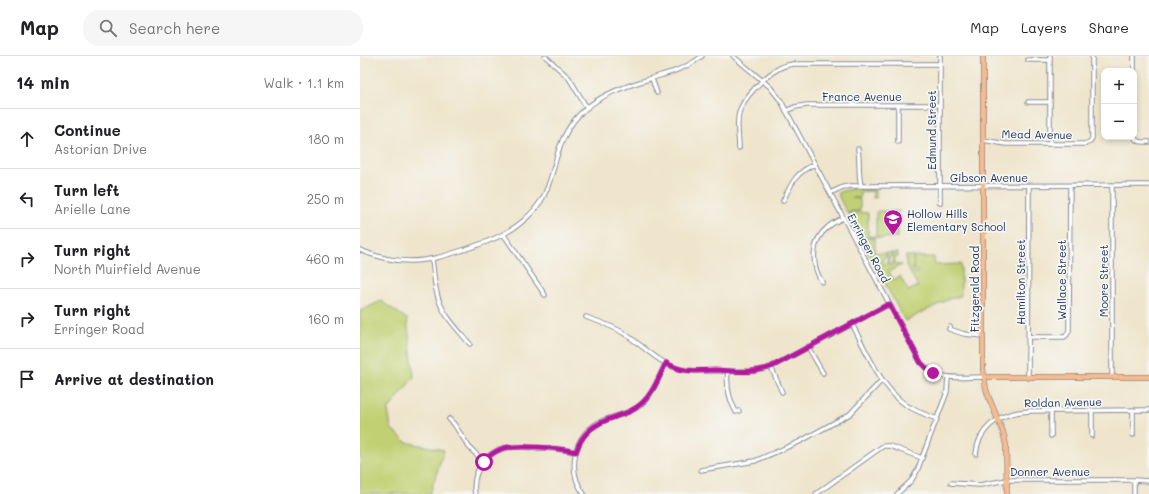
<!DOCTYPE html>
<html lang="en">
<head>
<meta charset="utf-8">
<style>
  body { margin:0; font-family:Mali,sans-serif; background:#f6f6f6; color:#202124 }
  .controls { position:absolute; right:12px; top:12px; display:grid; overflow:hidden; border-radius:8px; box-shadow:0 2px 6px #0003 }
  .controls button { width:36px; height:36px; display:grid; place-items:center; padding:0; border:0; border-bottom:1px solid #e0e0e0; background:#fff; color:#202124; font:20px sans-serif }
  .stop { position:absolute; width:12px; height:12px; margin:-9px; border:3px solid #b5179e; border-radius:50%; background:#fff }
  .stop.end { background:#b5179e; border-color:#fff; box-shadow:0 1px 4px #0008 }
  .list { margin:0; padding:0; list-style:none }
  h2 { display:flex; justify-content:space-between; align-items:center; height:52px; margin:0; padding:0 16px; font-size:17px }
  h2 small { font-size:13px; font-weight:400; color:#757577 }
  .list li { display:grid; grid-template-columns:26px 1fr auto; gap:12px; align-items:center; box-sizing:border-box; height:60px; padding:0 16px; border-top:1px solid #e0e0e0 }
  .list b { display:block; font-size:15px; white-space:nowrap }
  .list p { margin:0; font-size:13px; white-space:nowrap; color:#757577 }
  .list em { font-size:13px; font-style:normal; color:#757577 }
  .icon { flex:none; width:22px; height:22px; fill:none; stroke:currentColor; stroke-width:2; stroke-linecap:round; stroke-linejoin:round }
  .map { position:relative; flex:none; width:789px; height:438px; overflow:hidden }
  header { display:flex; align-items:center; gap:24px; box-sizing:border-box; height:56px; padding:0 20px; background:#fff; border-bottom:1px solid #e0e0e0 }
  header strong { font-size:19px }
  nav { display:flex; gap:22px; margin-inline-start:auto; font-size:14px }
  .search { width:280px; height:36px; background:#f6f6f6; display:flex; align-items:center; gap:10px; box-sizing:border-box; padding:0 14px; border-radius:16px; color:#757577; font-size:15px }
  main { display:flex }
  aside { flex:1; background:#fff }
  .map>svg:first-child { display:block }
</style>
</head>
<body>
<header>
<strong>Map</strong>
<div class="search"><svg class="icon" aria-label="search" viewBox="0 0 24 24"><circle cx="10" cy="10" r="6"/><path d="M15 15l6 6"/></svg>Search here</div>
<nav><a>Map</a><a>Layers</a><a>Share</a></nav>
</header>
<main>
<aside>
<h2>14 min<small>Walk · 1.1 km</small></h2>
<ul class="list">
<li><svg class="icon" aria-label="ahead" viewBox="0 0 24 24"><path d="M12 20V5M6 11l6-6 6 6"/></svg><div><b>Continue</b><p>Astorian Drive</p></div><em>180 m</em></li>
<li><svg class="icon" aria-label="left" viewBox="0 0 24 24"><path d="M17 20v-9H6M10 6l-5 5 5 5"/></svg><div><b>Turn left</b><p>Arielle Lane</p></div><em>250 m</em></li>
<li><svg class="icon" aria-label="right" viewBox="0 0 24 24"><path d="M7 20v-9h11M14 6l5 5-5 5"/></svg><div><b>Turn right</b><p>North Muirfield Avenue</p></div><em>460 m</em></li>
<li><svg class="icon" aria-label="right" viewBox="0 0 24 24"><path d="M7 20v-9h11M14 6l5 5-5 5"/></svg><div><b>Turn right</b><p>Erringer Road</p></div><em>160 m</em></li>
<li><svg class="icon" aria-label="arrive" viewBox="0 0 24 24"><path d="M6 21V4h12l-3 4 3 4H6"/></svg><div><b>Arrive at destination</b></div></li>
</ul>
</aside>
<div class="map">
<svg width="789" height="438" viewBox="0 0 789 438">
  <rect width="100%" height="100%" fill="#f6f6f2"/>
  <filter id="ink" filterUnits="userSpaceOnUse"><feTurbulence type="fractalNoise" baseFrequency=".025" numOctaves="2"/><feDisplacementMap in="SourceGraphic" scale="8" xChannelSelector="R" yChannelSelector="G"/><feConvolveMatrix kernelMatrix="1 2 1 2 8 2 1 2 1" color-interpolation-filters="sRGB"/></filter>
  <filter id="wash" filterUnits="userSpaceOnUse"><feTurbulence type="fractalNoise" baseFrequency=".012" numOctaves="4" result="noise"/><feDisplacementMap in="SourceGraphic" scale="16" xChannelSelector="R" yChannelSelector="G"/><feGaussianBlur stdDeviation="0.9" result="paint"/><feColorMatrix in="noise" values="0 0 0 0 0 0 0 0 0 0 0 0 0 0 0 0 0 1.4 0 .05"/><feComposite in="paint" operator="in"/></filter>
  <g filter="url(#wash)">
    <rect width="100%" height="100%" fill="#efe5cc"/>
    <path fill="#c1d072" stroke="#6e8068" d="M490,133H516V142H513V135L500,136V142H492L500,143V155H493L487,157L478,139L479,136Z
      M518,155H539L540,156L536,157V169H538V181L520,182L516,181V156Z
      M493,156L508,157V180H515V182H500L488,158Z
      M515,182V197H526V201H523V208H527V197H532V201H529V209L533,208V197H538V201H535V208L542,209L535,212L529,216L534,224L540,220L548,235L558,230L546,209V200H553L554,217H557V214L554,213L553,201H574L575,209L601,208V240L589,243L545,265L501,183Z
      M21,245L47,263L54,321L28,354L31,372L46,386L84,394L70,438H0V255Z"/>
  </g>
  <g filter="url(#ink)">
    <g fill="none" stroke-linecap="round" stroke-linejoin="round">
      <g stroke="#858a95" stroke-width="5.5">
        <path id="minor" d="M185,0L209,22L227,52
          M373,0L410,31L421,45L561,307C579,326 600,321 624,321
          M580,0V147
          M690,0V88
          M668,4H690
          M774,15V0
          M292,23L297,37
          M668,46H690
          M538,49V86
          M426,55L435,51L447,49H580
          M774,80C776,87 782,86 789,86
          M623,84L646,88H724L730,86L732,82V0
          M379,92C379,81 376,68 379,57C382,43 405,20 418,13C422,10 427,9 433,8H580
          M498,93C500,105 498,117 501,130
          M752,129V321
          M470,137L483,131L491,130L789,129
          M423,145C431,128 436,116 455,108
          M144,179L185,239
          M0,194C16,201 33,205 50,205C68,205 84,200 100,195C132,185 162,174 181,145C190,131 192,116 197,100C201,84 210,67 222,56C244,35 274,28 302,19C317,15 330,10 342,0
          M72,203C74,217 74,233 80,247C86,262 99,275 110,288
          M462,226C451,209 451,185 467,172C472,167 477,165 483,162
          M226,261C239,266 254,270 265,278C282,289 300,308 319,313C334,317 350,314 365,315C382,315 394,317 411,311L529,248
          M492,268C506,294 521,332 546,349C555,355 566,359 577,363
          M590,271L589,273L604,278L623,280
          M669,281H704L706,280L709,275L710,130
          M448,291L463,317
          M411,311L422,336
          M368,315C366,330 369,343 376,356L379,355
          M668,322L669,130
          M732,354V380
          M773,354V379
          M691,355V380
          M89,363L94,368L109,391L124,406
          M616,398C618,374 637,359 660,356C675,354 691,355 706,355C734,354 761,354 789,354
          M341,414L395,405L439,386L490,358L522,324
          M774,424V438
          M591,427L620,429L647,424H774L789,425
          M115,438C111,415 127,394 150,391C159,390 169,392 178,392C191,392 203,393 216,396
          M224,438C207,415 213,381 238,367C251,360 266,359 278,351C292,341 298,322 306,307
          M456,438L523,390H530L562,402
          M537,438L551,425L557,415L587,336L588,321"/>
      </g>
      <g stroke="#858a95" stroke-width="6">
        <path id="major" d="M623,0V313L626,333L629,342L643,376L646,389L647,438
          M624,321H789"/>
      </g>
      <use href="#minor" stroke="#fff" stroke-width="3.5"/>
      <use href="#major" stroke="#fabb8c" stroke-width="4.5"/>
    </g>
  </g>
  <g fill="none" stroke-linecap="round" stroke-linejoin="round" filter="url(#ink)">
    <path stroke="#b5179e" stroke-width="5" d="M124,406C128,400 134,396 141,393C156,388 200,392 216,396C222,376 236,367 255,361C263,358 271,356 277,351C292,341 298,323 306,307C326,318 334,314 355,314C374,315 392,318 411,311L529,248L561,307L566,312L573,317"/>
  </g>
  <defs>
    <g id="school-pin" transform="scale(1)"><path d="M0 17L-7.5 6A9.5 9.5 0 1 1 7.5 6Z" fill="#b5179e" stroke="#f6f6f2"/><path d="M0-5L7-2L0 1L-7-2ZM-4 1L0 2.5L4 1V4Q0 6-4 4Z" fill="#fff"/></g>
  </defs>
  <g fill-rule="evenodd">
    <use href="#school-pin" x="533" y="163"/>
  </g>
  <g text-anchor="middle" dominant-baseline="central" stroke-width="3.5" stroke-linejoin="round" paint-order="stroke">
    <g font-size="11" fill="#1b2f5e" stroke="#f6f6f2">
      <text x="502" y="40">France Avenue</text>
      <text transform="translate(571 74) rotate(-90)">Edmund Street</text>
      <text transform="translate(677 78) rotate(1)">Mead Avenue</text>
      <text x="629" y="121">Gibson Avenue</text>
      <text transform="translate(509 192) rotate(62)">Erringer Road</text>
      <text transform="translate(701 224) rotate(-90)">Wallace Street</text>
      <text transform="translate(743 225) rotate(-90)">Moore Street</text>
      <text transform="translate(660 226) rotate(-90)">Hamilton Street</text>
      <text transform="translate(614 233) rotate(-90)">Fitzgerald Road</text>
      <text transform="translate(703 346) rotate(-1)">Roldan Avenue</text>
      <text x="690" y="415">Donner Avenue</text>
    </g>
    <g font-size="11" fill="#1b2f5e" stroke="#f6f6f2" text-anchor="start">
      <text x="547" y="157">Hollow Hills<tspan x="547" dy="13">Elementary School</tspan></text>
    </g>
  </g>
</svg>
<div class="controls">
<button>+</button>
<button>−</button>
</div>
<div class="stop" style="left:124px;top:406px"></div>
<div class="stop end" style="left:573px;top:317px"></div>
</div>
</main>
</body>
</html>
